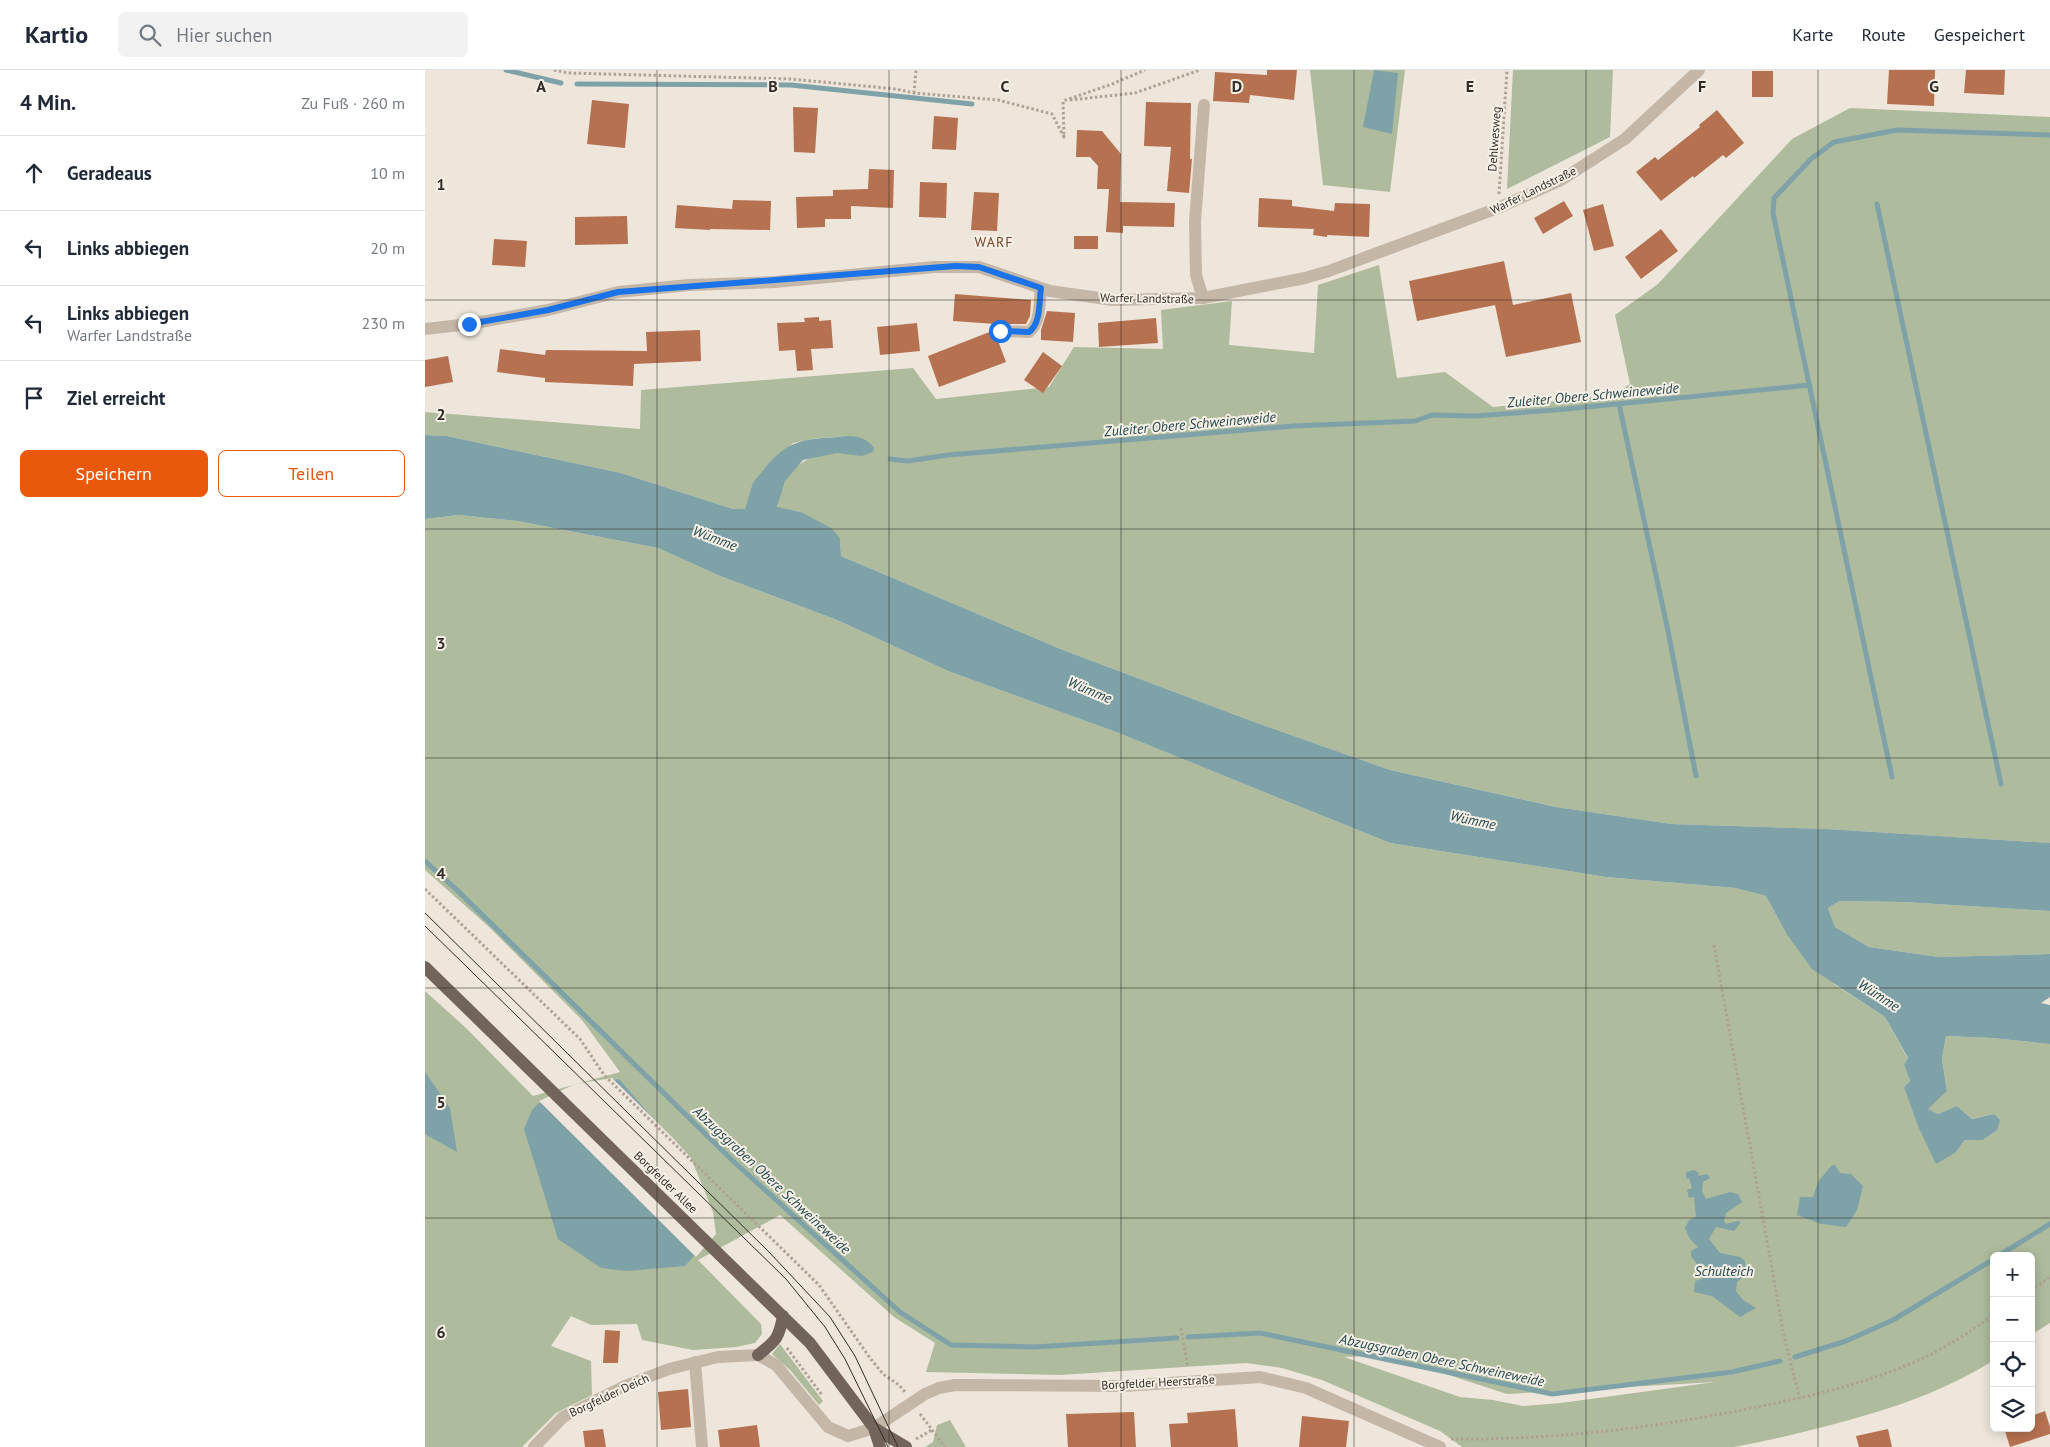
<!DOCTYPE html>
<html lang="de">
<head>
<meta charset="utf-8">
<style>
  body { margin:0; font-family:"PT Sans",sans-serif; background:#f2f2f3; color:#1f2937 }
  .controls { position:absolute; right:15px; bottom:15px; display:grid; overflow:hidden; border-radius:8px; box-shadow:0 2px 12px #0003 }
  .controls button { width:45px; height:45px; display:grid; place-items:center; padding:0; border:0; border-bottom:1px solid #e0e1e3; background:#fff; color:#1f2937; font:25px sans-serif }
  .stop { position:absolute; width:15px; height:15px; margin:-11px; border:4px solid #1a73e8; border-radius:50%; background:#fff }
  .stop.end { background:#1a73e8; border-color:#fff; box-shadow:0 1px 5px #0008 }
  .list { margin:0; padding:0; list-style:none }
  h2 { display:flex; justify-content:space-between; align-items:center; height:65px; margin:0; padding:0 20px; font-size:21px }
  h2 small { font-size:16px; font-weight:400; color:#747a83 }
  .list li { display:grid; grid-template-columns:32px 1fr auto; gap:15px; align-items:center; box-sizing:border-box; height:75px; padding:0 20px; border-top:1px solid #e0e1e3 }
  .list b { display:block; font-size:19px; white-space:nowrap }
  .list p { margin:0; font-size:16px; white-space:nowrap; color:#747a83 }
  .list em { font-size:16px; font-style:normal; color:#747a83 }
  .actions { display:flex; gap:10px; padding:15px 20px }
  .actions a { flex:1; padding:11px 0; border:1px solid #ea580c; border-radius:8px; text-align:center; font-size:18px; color:#ea580c }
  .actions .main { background:#ea580c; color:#fff }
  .icon { flex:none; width:28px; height:28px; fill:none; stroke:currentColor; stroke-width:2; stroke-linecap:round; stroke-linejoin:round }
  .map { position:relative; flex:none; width:1625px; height:1377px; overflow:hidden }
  header { display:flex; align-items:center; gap:30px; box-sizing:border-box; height:70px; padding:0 25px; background:#fff; border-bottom:1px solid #e0e1e3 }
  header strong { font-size:24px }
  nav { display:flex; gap:28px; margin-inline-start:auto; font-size:18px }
  .search { width:350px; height:45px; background:#f2f2f3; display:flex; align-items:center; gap:12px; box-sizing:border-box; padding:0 18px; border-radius:8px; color:#747a83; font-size:19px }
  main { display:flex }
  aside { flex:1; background:#fff }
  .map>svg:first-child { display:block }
</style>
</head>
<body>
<header>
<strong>Kartio</strong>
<div class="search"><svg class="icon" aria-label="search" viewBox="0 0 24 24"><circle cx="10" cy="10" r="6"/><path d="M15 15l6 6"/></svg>Hier suchen</div>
<nav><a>Karte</a><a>Route</a><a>Gespeichert</a></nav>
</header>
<main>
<aside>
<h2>4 Min.<small>Zu Fuß · 260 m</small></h2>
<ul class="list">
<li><svg class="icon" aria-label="ahead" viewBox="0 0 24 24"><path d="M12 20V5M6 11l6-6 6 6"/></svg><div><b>Geradeaus</b></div><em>10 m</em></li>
<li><svg class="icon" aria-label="left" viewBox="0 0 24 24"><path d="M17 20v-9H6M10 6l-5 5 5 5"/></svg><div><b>Links abbiegen</b></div><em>20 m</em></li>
<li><svg class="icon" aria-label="left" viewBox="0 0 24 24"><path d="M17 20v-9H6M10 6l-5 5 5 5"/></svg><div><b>Links abbiegen</b><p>Warfer Landstraße</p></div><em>230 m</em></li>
<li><svg class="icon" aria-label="arrive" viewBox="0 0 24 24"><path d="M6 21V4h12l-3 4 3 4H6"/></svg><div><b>Ziel erreicht</b></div></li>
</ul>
<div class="actions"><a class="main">Speichern</a><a>Teilen</a></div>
</aside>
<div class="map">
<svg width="1625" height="1377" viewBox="0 0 1625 1377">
  <rect width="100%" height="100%" fill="#eee6db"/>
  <path fill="#aebb9d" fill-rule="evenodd" d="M885,0H980L965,122L898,115Z
    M1088,0H1188L1185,67L1082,119Z
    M1425,38L1625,47V773L1403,759L1247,754L1131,737L965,700L824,650L638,580L416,486L415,468L376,442L352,438C354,429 356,419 360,411C374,386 400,382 427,383L422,366L393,368L368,373L329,412L321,439H308L196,403L22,366L0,365V342L215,359L216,320L488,298L511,329L624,317L649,277L738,279L736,240L807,231L804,275L889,283L893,215L954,195L972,308L1020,302L1068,337L1189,325L1205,314L1190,245L1233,214L1367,69Z
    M34,445L92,451L233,478L295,506L412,550L523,601L691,662L965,773L1181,807L1310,818L1341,826L1361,863L1409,914L1460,947L1483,989L1479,995L1485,1011L1479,1017L1531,1082L1540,1070H1558L1572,1060L1569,1044L1547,1049L1532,1036L1513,1044L1502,1039L1522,1021L1517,989L1521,966L1567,968L1625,974V1253L1606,1265V1186H1569V1290C1520,1321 1469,1338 1413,1353C1379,1362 1344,1371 1309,1377H1037L1015,1361L897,1310L857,1298L821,1293L635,1305L501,1302L510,1273L469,1247L355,1145L273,1190L336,1254L337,1264L330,1273L311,1277L268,1280L217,1270L212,1254L166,1255L146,1246L126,1276L166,1291L167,1325L131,1343L97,1377H0V921L41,958L108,1026L195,1002L157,950L63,856L0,800V449ZM962,1285L1082,1324L1290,1312L1136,1333L1098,1336L1068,1330L1035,1327L919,1287Z
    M1415,831L1478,832L1625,841V884L1514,887L1444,877L1410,857L1403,838Z
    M355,1274L398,1331L394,1335L365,1300L347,1284Z
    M525,1350L541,1377H500L508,1372L512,1355Z"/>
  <path fill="#7ea2a7" d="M949,0L973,3L967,64L938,57Z
    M0,365L22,366L196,403L308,439H320C323,431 325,421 328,413C331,408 336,403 340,398C362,371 378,369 411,367C425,365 440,365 449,378L448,382L437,386L412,383L378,390L360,411L352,437L376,442L406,458L415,468L416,486L638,580L824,650L965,700L1131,737L1247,754L1403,759L1625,773V841L1478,832L1415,831L1403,838L1410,857L1444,877L1514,887L1625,884V927L1616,933L1625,935V974L1567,968L1521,966L1517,989L1522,1021L1503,1039L1513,1044L1532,1036L1547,1049L1569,1044L1575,1050L1572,1060L1558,1070H1540L1531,1082L1511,1094L1493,1056L1479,1017L1485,1011L1479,995L1483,988L1460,947L1387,899L1361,863L1341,826L1310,818L1181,807L965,773L691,662L523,601L412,550L295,506L233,478L92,451L34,445L0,449Z
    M0,1002L25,1038L32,1082L0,1064Z
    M194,1009L263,1089L288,1164L260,1196L202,1201L176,1198L133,1169L99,1059L107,1040L114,1033L151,1016Z
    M1410,1095L1415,1103L1426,1104L1438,1116L1432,1140L1421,1157L1396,1154L1372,1145L1375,1127H1388L1393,1112L1406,1096Z
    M1269,1100L1274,1103L1273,1106L1282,1104L1285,1108L1278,1112L1277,1121L1281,1129L1305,1122L1313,1124L1317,1132L1301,1143L1299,1151L1301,1154L1312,1151L1316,1152L1309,1161L1291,1157L1284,1169L1295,1183L1315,1187L1320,1191L1321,1205L1312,1212L1311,1221L1318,1230L1331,1238L1315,1247L1287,1226L1269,1222L1270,1211L1277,1209L1284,1203L1282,1197L1276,1193L1272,1194L1266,1186V1181L1273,1177L1265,1169L1260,1158L1264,1150L1271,1147L1269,1127L1264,1128L1262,1120L1267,1118L1264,1108L1261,1109V1102Z"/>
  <path fill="#eee6db" d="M187,1008L247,1067L266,1088L288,1142L291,1164L271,1187L114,1031L150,1014Z"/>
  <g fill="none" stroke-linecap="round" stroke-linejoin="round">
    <path stroke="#7ea2a7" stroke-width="5" d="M81,0L136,13
      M152,14L366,15L547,34
      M1452,134L1576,714
      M1194,334L1243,561L1271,706
      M465,389L483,391L523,385L869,356L990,351L1007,345L1050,346L1130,340L1385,315
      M1467,707L1348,143L1349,128L1386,89L1409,72L1472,60L1625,65
      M0,791L34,822L308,1091L475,1242L526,1275L610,1277L752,1268
      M1573,1186L1625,1154
      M763,1267L835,1263L1127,1324L1307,1302L1355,1291
      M1370,1287L1421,1271L1468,1250L1569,1189"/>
  </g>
  <path fill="#b67151" d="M842,0H872L869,30L825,25L824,33L788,31L790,2L842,5Z
    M1464,0H1510L1509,36L1462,34Z
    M1541,0H1580L1579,25L1539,23Z
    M1327,1H1348V27H1327Z
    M167,30L204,34L200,78L162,74Z
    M721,32L766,33L765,89H767L764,123L742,121L746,77L719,76Z
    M368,37L393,38L390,83L369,82Z
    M1292,40L1319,73L1301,88L1298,85L1269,108L1268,106L1236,131L1211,102L1230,87L1233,90L1275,57L1274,55Z
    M509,46L533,48L531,80L507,79Z
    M652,60L677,61L696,84L695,132L750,133L749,157L698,156V163L681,162L684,119H672L673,96L665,87H651Z
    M444,99L469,100L468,138L426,136V149H400V157L372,158L371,127L408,126V120L443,119Z
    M495,112L522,113L521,148L494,147Z
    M549,122L574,123L572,161L546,160Z
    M834,128L867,130V136L909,141L910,133L945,134L944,167L902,165V167L888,165L889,159L833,157Z
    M308,130L346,131L345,160L285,159V160L250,158L252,135L307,139Z
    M1139,131L1148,146L1118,164L1109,148Z
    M1178,134L1189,176L1169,181L1158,140Z
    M202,146L203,174L150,175V147Z
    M1236,159L1253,181L1216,209L1200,187Z
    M649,166H673V179H649Z
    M69,169L102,171L100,197L67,195Z
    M1079,191L1088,235L1146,223L1156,272L1081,287L1070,235L992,251L984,211Z
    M530,224L606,230L605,246L601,254H571L528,251Z
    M622,241L650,243L648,272L616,270V260Z
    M394,247V251L406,250L408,278L386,279L388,300L372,301L370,280L354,281L352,253L380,252L379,248Z
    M731,248L733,273L674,277L673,253Z
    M492,253L495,281L455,285L452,257Z
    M275,260L276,291L209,294L208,316L120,312V308L72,302L75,279L120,285L121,280L222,281L221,262Z
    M567,261L572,268L581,292L514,317L503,286Z
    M618,282L637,296L618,323L599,310Z
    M23,286L28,312L0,317V290Z
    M180,1260L195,1261L193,1293H178Z
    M263,1319L266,1357L236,1360L233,1322Z
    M810,1339L813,1377H746L744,1354L763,1353L762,1343Z
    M1620,1341L1625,1357V1364L1585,1377L1579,1358H1606V1346Z
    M709,1342L711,1377H643L641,1344Z
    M877,1346L924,1351L921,1377H874Z
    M332,1355L335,1377H295L293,1360Z
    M178,1359L181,1377H160L158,1361Z
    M1463,1359L1467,1377H1434L1431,1366Z"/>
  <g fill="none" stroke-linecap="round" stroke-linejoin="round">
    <path stroke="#b0a293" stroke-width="3" stroke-dasharray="2.5 2.5" stroke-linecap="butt" d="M129,0L143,3L366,9L471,19L489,23L573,30L627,44L639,67L638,31L687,14L720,0
      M489,23L491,0
      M645,30L710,23L775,0
      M1074,124L1082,0
      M0,819L155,969L179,1005L394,1215L445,1288L458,1304L474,1315L480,1322
      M1289,875L1359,1266L1375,1329
      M1606,1220L1625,1207
      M756,1258L763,1297
      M362,1278L397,1325
      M495,1344L520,1377
      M491,1369L507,1360
      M1026,1369C1128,1370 1228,1358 1327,1338C1382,1327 1436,1315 1487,1293C1516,1281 1543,1263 1569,1245"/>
    <path stroke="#c4b7a8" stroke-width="12" d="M778,228L771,205L770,151L779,35
      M0,259L44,254L123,240L193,222L264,215L350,212L509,197H554L625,221L688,230L778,228L880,208L904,201L1073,138L1136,110L1200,69L1274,0
      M575,261L604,262C616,253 614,232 616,218
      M270,1292L277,1377
      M109,1377L138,1347L200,1316L244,1299L293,1287L333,1285L351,1295L403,1357L423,1366L449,1358L500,1324L514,1318L530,1315L699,1316L835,1307L881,1318L1015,1377"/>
    <path stroke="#72645a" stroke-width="12" d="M0,897L385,1273L449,1358L455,1377
      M333,1285C351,1271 354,1268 358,1246
      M449,1358L481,1377"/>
    <path stroke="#322c27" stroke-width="1" d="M0,843L344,1182L405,1247L430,1286L473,1377
      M0,856L361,1209L400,1257L420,1289L463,1377"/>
  </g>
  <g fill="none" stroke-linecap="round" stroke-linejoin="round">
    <path stroke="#1a73e8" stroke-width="6" d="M44,254L123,240L193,222L530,196L554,197L616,218C614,232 616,253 604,262L575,261"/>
  </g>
  <path fill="none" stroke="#322c27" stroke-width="1" stroke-opacity="0.55" d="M232,0V1377M464,0V1377M696,0V1377M929,0V1377M1161,0V1377M1393,0V1377M0,230H1625M0,459H1625M0,688H1625M0,918H1625M0,1148H1625"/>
  <g text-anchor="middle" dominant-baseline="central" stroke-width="4" stroke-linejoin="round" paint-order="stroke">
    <g font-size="12" fill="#322c27" stroke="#f6f0e6">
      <text transform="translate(1069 69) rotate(-86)">Dehlwesweg</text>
      <text transform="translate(1108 120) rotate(-26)">Warfer Landstraße</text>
      <text transform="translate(722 228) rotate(1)">Warfer Landstraße</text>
      <text transform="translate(241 1112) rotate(44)">Borgfelder Allee</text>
      <text transform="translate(733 1312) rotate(-3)">Borgfelder Heerstraße</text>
      <text transform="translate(184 1325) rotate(-25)">Borgfelder Deich</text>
    </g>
    <g font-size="14" letter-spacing="1" fill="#76432b" stroke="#f6f0e6">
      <text x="569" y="172">WARF</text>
    </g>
    <g font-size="14" font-style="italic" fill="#23484e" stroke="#f6f0e6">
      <text transform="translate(1168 325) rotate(-5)">Zuleiter Obere Schweineweide</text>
      <text transform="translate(765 354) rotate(-5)">Zuleiter Obere Schweineweide</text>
      <text transform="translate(290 468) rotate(21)">Wümme</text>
      <text transform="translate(665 620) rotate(23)">Wümme</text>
      <text transform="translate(1048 750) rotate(12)">Wümme</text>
      <text transform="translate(1454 925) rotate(33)">Wümme</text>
      <text transform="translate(347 1110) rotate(43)">Abzugsgraben Obere Schweineweide</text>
      <text x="1299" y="1201">Schulteich</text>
      <text transform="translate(1017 1290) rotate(12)">Abzugsgraben Obere Schweineweide</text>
    </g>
  </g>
  <g font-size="16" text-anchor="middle" font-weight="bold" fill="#322c27" stroke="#f6f0e6" stroke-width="4" stroke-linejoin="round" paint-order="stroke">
    <text x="116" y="22">A</text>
    <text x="348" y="22">B</text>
    <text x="580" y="22">C</text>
    <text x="812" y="22">D</text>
    <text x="1045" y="22">E</text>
    <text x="1277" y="22">F</text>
    <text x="1509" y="22">G</text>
    <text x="16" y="120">1</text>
    <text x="16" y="350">2</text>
    <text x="16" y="579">3</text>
    <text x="16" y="809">4</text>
    <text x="16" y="1038">5</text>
    <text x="16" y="1268">6</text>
  </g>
</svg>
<div class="controls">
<button>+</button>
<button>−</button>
<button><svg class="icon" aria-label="locate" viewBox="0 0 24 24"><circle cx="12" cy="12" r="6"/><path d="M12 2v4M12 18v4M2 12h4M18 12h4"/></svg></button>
<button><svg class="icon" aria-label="layers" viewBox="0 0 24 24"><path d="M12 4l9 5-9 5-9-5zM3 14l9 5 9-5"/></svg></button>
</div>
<div class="stop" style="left:575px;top:261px"></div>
<div class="stop end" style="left:44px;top:254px"></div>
</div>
</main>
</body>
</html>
